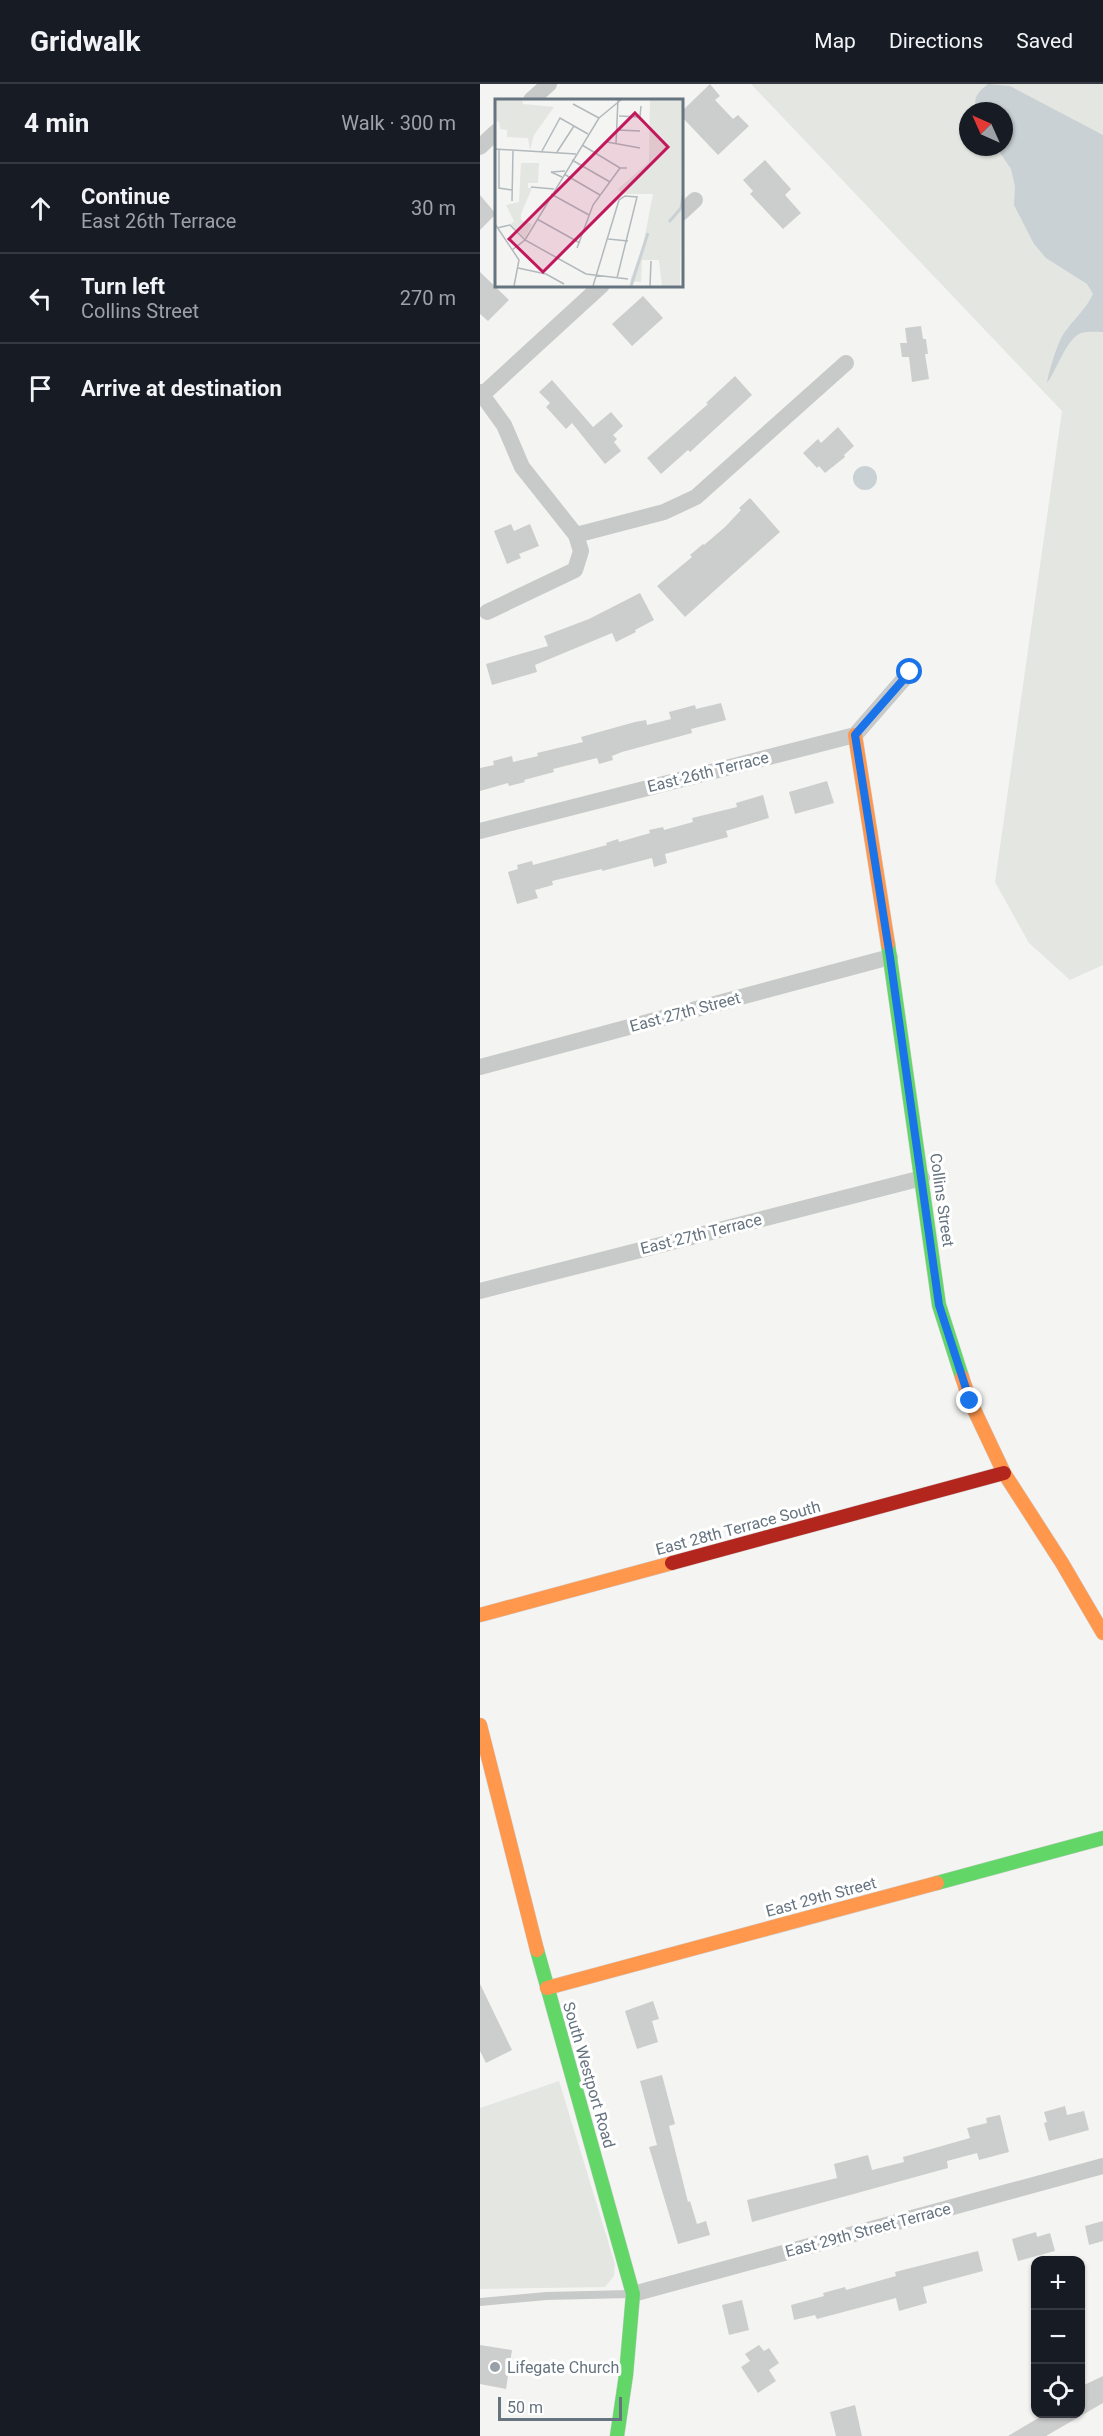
<!DOCTYPE html>
<html lang="en">
<head>
<meta charset="utf-8">
<style>
  body { margin:0; font-family:Roboto,sans-serif; background:#20242c; color:#f1f3f6 }
  .controls { position:absolute; right:18px; bottom:18px; display:grid; overflow:hidden; border-radius:12px; box-shadow:0 2px 4px #0004 }
  .controls button { width:54px; height:54px; display:grid; place-items:center; padding:0; border:0; border-bottom:2px solid #363941; background:#171b24; color:#f1f3f6; font:30px sans-serif }
  .compass { position:absolute; left:479px; top:18px; width:54px; height:54px; border-radius:50%; background:#171b24; box-shadow:0 2px 4px #0004; rotate:315deg }
  .scale { position:absolute; left:18px; bottom:15px; width:124px; box-sizing:border-box; padding-left:6px; border:3px solid #667480; border-top:0; font-size:16px; line-height:21px; white-space:nowrap; color:#667480; -webkit-text-stroke:4px #fff; paint-order:stroke }
  .stop { position:absolute; width:18px; height:18px; margin:-14px; border:4px solid #1a73e8; border-radius:50%; background:#fff }
  .stop.end { background:#1a73e8; border-color:#fff; box-shadow:0 2px 6px #0008 }
  .list { margin:0; padding:0; list-style:none }
  h2 { display:flex; justify-content:space-between; align-items:center; height:78px; margin:0; padding:0 24px; font-size:26px }
  h2 small { font-size:20px; font-weight:400; color:#9ea1a6 }
  .list li { display:grid; grid-template-columns:39px 1fr auto; gap:18px; align-items:center; box-sizing:border-box; height:90px; padding:0 24px; border-top:2px solid #363941 }
  .list b { display:block; font-size:22px; white-space:nowrap }
  .list p { margin:0; font-size:20px; white-space:nowrap; color:#9ea1a6 }
  .list em { font-size:20px; font-style:normal; color:#9ea1a6 }
  .icon { flex:none; width:33px; height:33px; fill:none; stroke:currentColor; stroke-width:2; stroke-linecap:round; stroke-linejoin:round }
  .map { position:relative; flex:none; width:623px; height:2352px; overflow:hidden }
  header { display:flex; align-items:center; gap:36px; box-sizing:border-box; height:84px; padding:0 30px; background:#171b24; border-bottom:2px solid #363941 }
  header strong { font-size:28px }
  nav { display:flex; gap:33px; margin-inline-start:auto; font-size:21px }
  main { display:flex }
  aside { flex:1; background:#171b24 }
  .map>svg:first-child { display:block }
</style>
</head>
<body>
<header>
<strong>Gridwalk</strong>
<nav><a>Map</a><a>Directions</a><a>Saved</a></nav>
</header>
<main>
<aside>
<h2>4 min<small>Walk · 300 m</small></h2>
<ul class="list">
<li><svg class="icon" aria-label="ahead" viewBox="0 0 24 24"><path d="M12 20V5M6 11l6-6 6 6"/></svg><div><b>Continue</b><p>East 26th Terrace</p></div><em>30 m</em></li>
<li><svg class="icon" aria-label="left" viewBox="0 0 24 24"><path d="M17 20v-9H6M10 6l-5 5 5 5"/></svg><div><b>Turn left</b><p>Collins Street</p></div><em>270 m</em></li>
<li><svg class="icon" aria-label="arrive" viewBox="0 0 24 24"><path d="M6 21V4h12l-3 4 3 4H6"/></svg><div><b>Arrive at destination</b></div></li>
</ul>
</aside>
<div class="map">
<svg width="623" height="2352" viewBox="0 0 623 2352">
  <rect width="100%" height="100%" fill="#f4f4f2"/>
  <path fill="#e4e6e1" fill-rule="evenodd" d="M271,0H623V881L590,896L549,859L515,798L582,327ZM488,27H524V63H488Z
    M79,1997L135,2180L134,2192L125,2203L0,2205V2024Z"/>
  <path fill="#cad1d4" d="M508,0L530,2L623,51V248C616,248 605,247 599,250C585,258 577,286 567,299C569,287 577,260 584,249C594,235 606,225 613,210L607,200L566,174L554,160L534,121L535,102L531,85L516,63H524V27H497C492,14 498,8 508,0Z
    M373 394a12 12 0 1 1 24 0a12 12 0 1 1-24 0Z"/>
  <path fill="#cccdcd" d="M230,0L240,12L235,16L253,35L258,31L269,42L238,71L201,32V28Z
    M285,76L311,105L305,111L321,129L303,145L270,110L273,107L263,96Z
    M0,111L16,130L0,146Z
    M0,188L29,216L8,237L0,230Z
    M163,212L183,234L152,262L132,240Z
    M441,242L443,255H446L448,270H445L449,295L432,298L429,273H422L420,259H427L425,244Z
    M255,292L272,311L210,368L208,366L181,390L167,374L228,320L226,319Z
    M72,296L113,343L131,328L143,342L133,351L137,355L134,358L141,367L125,380L92,339L86,345L66,323L70,319L59,308Z
    M358,343L374,362L364,371L365,373L345,389L339,382L337,384L323,369L338,355L341,359Z
    M270,414L300,448L205,533L177,502L212,473L210,471L223,460L224,461L245,443L261,426L259,424Z
    M31,440L34,447L50,440L59,462L39,470L41,474L27,480L14,447Z
    M160,509L174,536L155,546L156,548L136,558L132,549L55,581L57,588L12,601L6,580L68,562L64,552L109,535Z
    M241,619L246,636L211,645L212,649L142,668L132,672L133,676L119,680L117,674L73,685L74,688L44,696L45,698L29,702L28,699L0,707V684L14,681L13,677L32,672L33,678L58,672L57,669L103,658L101,653L155,638L166,636L167,641L191,635L189,628L215,621L216,625Z
    M347,697L354,719L315,730L309,708Z
    M283,711L289,734L246,747L248,753L185,770L187,779L174,783L172,774L168,775L122,787V785L72,797L73,801L55,806L58,814L37,820L28,788L38,785L37,781L52,777L53,781L127,761L126,759L138,755L139,758L170,749L169,746L183,743L184,746L213,738L212,734L257,723L256,719Z
    M0,1900L32,1966L6,1979L0,1967Z
    M173,1917L179,1935L172,1937L178,1958L157,1965L145,1927Z
    M182,1991L195,2040L189,2042L208,2118L210,2117L217,2140L226,2137L230,2151L198,2160L169,2063L177,2061L160,1997Z
    M585,2022L587,2031L604,2027L609,2046L569,2057L564,2039L567,2038L564,2028Z
    M520,2031L529,2068L499,2076L497,2069L467,2077L468,2084L272,2138L267,2116L357,2094L354,2080L388,2071L392,2086L424,2078L423,2073L490,2054L487,2044L507,2039L506,2034Z
    M623,2137V2157L609,2161L605,2142Z
    M556,2148L557,2153L570,2149L575,2167L538,2177L532,2155Z
    M498,2167L503,2187L443,2203L447,2219L419,2227L416,2214L337,2235L335,2231L314,2236L311,2221L344,2212L343,2209L365,2203L366,2206L416,2192L415,2188Z
    M262,2216L269,2246L249,2251L242,2221Z
    M0,2261L32,2266L26,2305L0,2300Z
    M279,2261L284,2267L289,2264L299,2279L289,2286L296,2297L278,2309L261,2283L270,2277L265,2270Z
    M623,2292V2319L566,2352H528L565,2330H600V2303Z
    M375,2321L382,2352H356L350,2328Z"/>
  <g fill="none" stroke-linecap="round" stroke-linejoin="round">
    <g stroke="#d0d0d0" stroke-width="15">
      <path id="fast" d="M408,860L459,1221L482,1293
        M457,1799L623,1754
        M57,1866L153,2210L146,2291L137,2352"/>
    </g>
    <g stroke="#d0d0d0" stroke-width="15">
      <path id="slow" d="M375,651L408,860
        M482,1293L490,1317L524,1389L582,1479L623,1549
        M0,1531L192,1479
        M0,1641L57,1866
        M67,1904L457,1799"/>
    </g>
    <g stroke="#d0d0d0" stroke-width="15">
      <path id="jam" d="M192,1479L524,1389"/>
    </g>
    <path stroke="#c8caca" stroke-width="8" d="M0,2218L66,2212L150,2210"/>
    <path stroke="#c8caca" stroke-width="16" d="M51,16L69,0
      M0,63L16,48
      M201,129L215,116
      M0,308L24,341L42,383L96,451L101,467L95,486L7,528
      M2,311L122,201
      M96,451L184,428L216,413L366,279
      M0,747L375,651L430,588
      M0,983L410,873
      M0,1207L442,1094
      M153,2210L623,2082"/>
    <use href="#fast" stroke="#63d668" stroke-width="14"/>
    <use href="#slow" stroke="#ff974d" stroke-width="14"/>
    <use href="#jam" stroke="#b3261e" stroke-width="14"/>
  </g>
  <g fill="none" stroke-linecap="round" stroke-linejoin="round">
    <path stroke="#1a73e8" stroke-width="8" d="M430,588L375,651L410,873L459,1221L490,1317"/>
  </g>
  <circle fill="#98a1a8" stroke="#fff" stroke-width="2" cx="15" cy="2283" r="6"/>
  <g text-anchor="middle" dominant-baseline="central" stroke-width="6" stroke-linejoin="round" paint-order="stroke">
    <g font-size="16" fill="#667480" stroke="#fff">
      <text transform="translate(228 688) rotate(-14)">East 26th Terrace</text>
      <text transform="translate(205 928) rotate(-15)">East 27th Street</text>
      <text transform="translate(462 1116) rotate(82)">Collins Street</text>
      <text transform="translate(221 1150) rotate(-14)">East 27th Terrace</text>
      <text transform="translate(258 1444) rotate(-15)">East 28th Terrace South</text>
      <text transform="translate(341 1813) rotate(-15)">East 29th Street</text>
      <text transform="translate(109 1991) rotate(74)">South Westport Road</text>
      <text transform="translate(388 2146) rotate(-15)">East 29th Street Terrace</text>
    </g>
    <g font-size="16" fill="#667480" stroke="#fff" text-anchor="start">
      <text x="27" y="2283">Lifegate Church</text>
    </g>
  </g>
  <g transform="translate(15 15)">
    <rect width="188" height="188" fill="#f4f4f2"/>
    <path d="M4,0H27L28,5L59,8L39,36L35,51L33,39L12,38V31L5,30L4,23L0,22V3ZM155,0H187L185,187H167L164,161H147L146,183L135,182L148,147L158,95H126L123,90L154,63ZM26,64H44L43,84H33V89H37L26,115V121L37,125L30,139L15,126L19,122L11,106L24,103Z" fill="#e4e6e1"/>
    <path fill="none" stroke="#cad1d4" stroke-width="3" d="M174,123L186,109L188,97M136,187L153,134"/>
    <path fill="none" stroke="#b2b9bd" stroke-width="1.5" d="M78,5L104,19M124,17L145,18L146,7M123,31L145,32M112,43L145,49M121,44L123,0M87,46L125,69H132M0,50L81,55M4,50V89L17,91M47,52L65,19L93,35M62,53L79,27M77,61L115,83M69,75L105,96M67,78L56,73L70,72M36,88L59,90M56,95L94,116M17,102L18,51M42,120L85,144M0,125L24,161L19,187M2,129L15,126L30,141L91,175L133,180M113,140L133,142M82,149L98,106L125,69M17,151L30,141L104,19L127,0M23,169L51,175L69,185M98,187L124,101L130,97L142,98L122,179M155,187L156,162"/>
    <path fill="#c2185b" fill-opacity="0.15" stroke="#c2185b" stroke-width="3" d="M140,14L173,48L48,173L14,140Z"/>
    <rect width="188" height="188" fill="none" stroke="#667480" stroke-width="3"/>
  </g>
</svg>
<div class="controls">
<button>+</button>
<button>−</button>
<button><svg class="icon" aria-label="locate" viewBox="0 0 24 24"><circle cx="12" cy="12" r="6"/><path d="M12 2v4M12 18v4M2 12h4M18 12h4"/></svg></button>
</div>
<svg class="compass" viewBox="-18 -18 36 36"><path d="M0-13l5 13h-10z" fill="#e53935"/><path d="M0 13l5-13h-10z" fill="#9ea1a6"/></svg>
<div class="scale">50 m</div>
<div class="stop" style="left:430px;top:588px"></div>
<div class="stop end" style="left:490px;top:1317px"></div>
</div>
</main>
</body>
</html>
